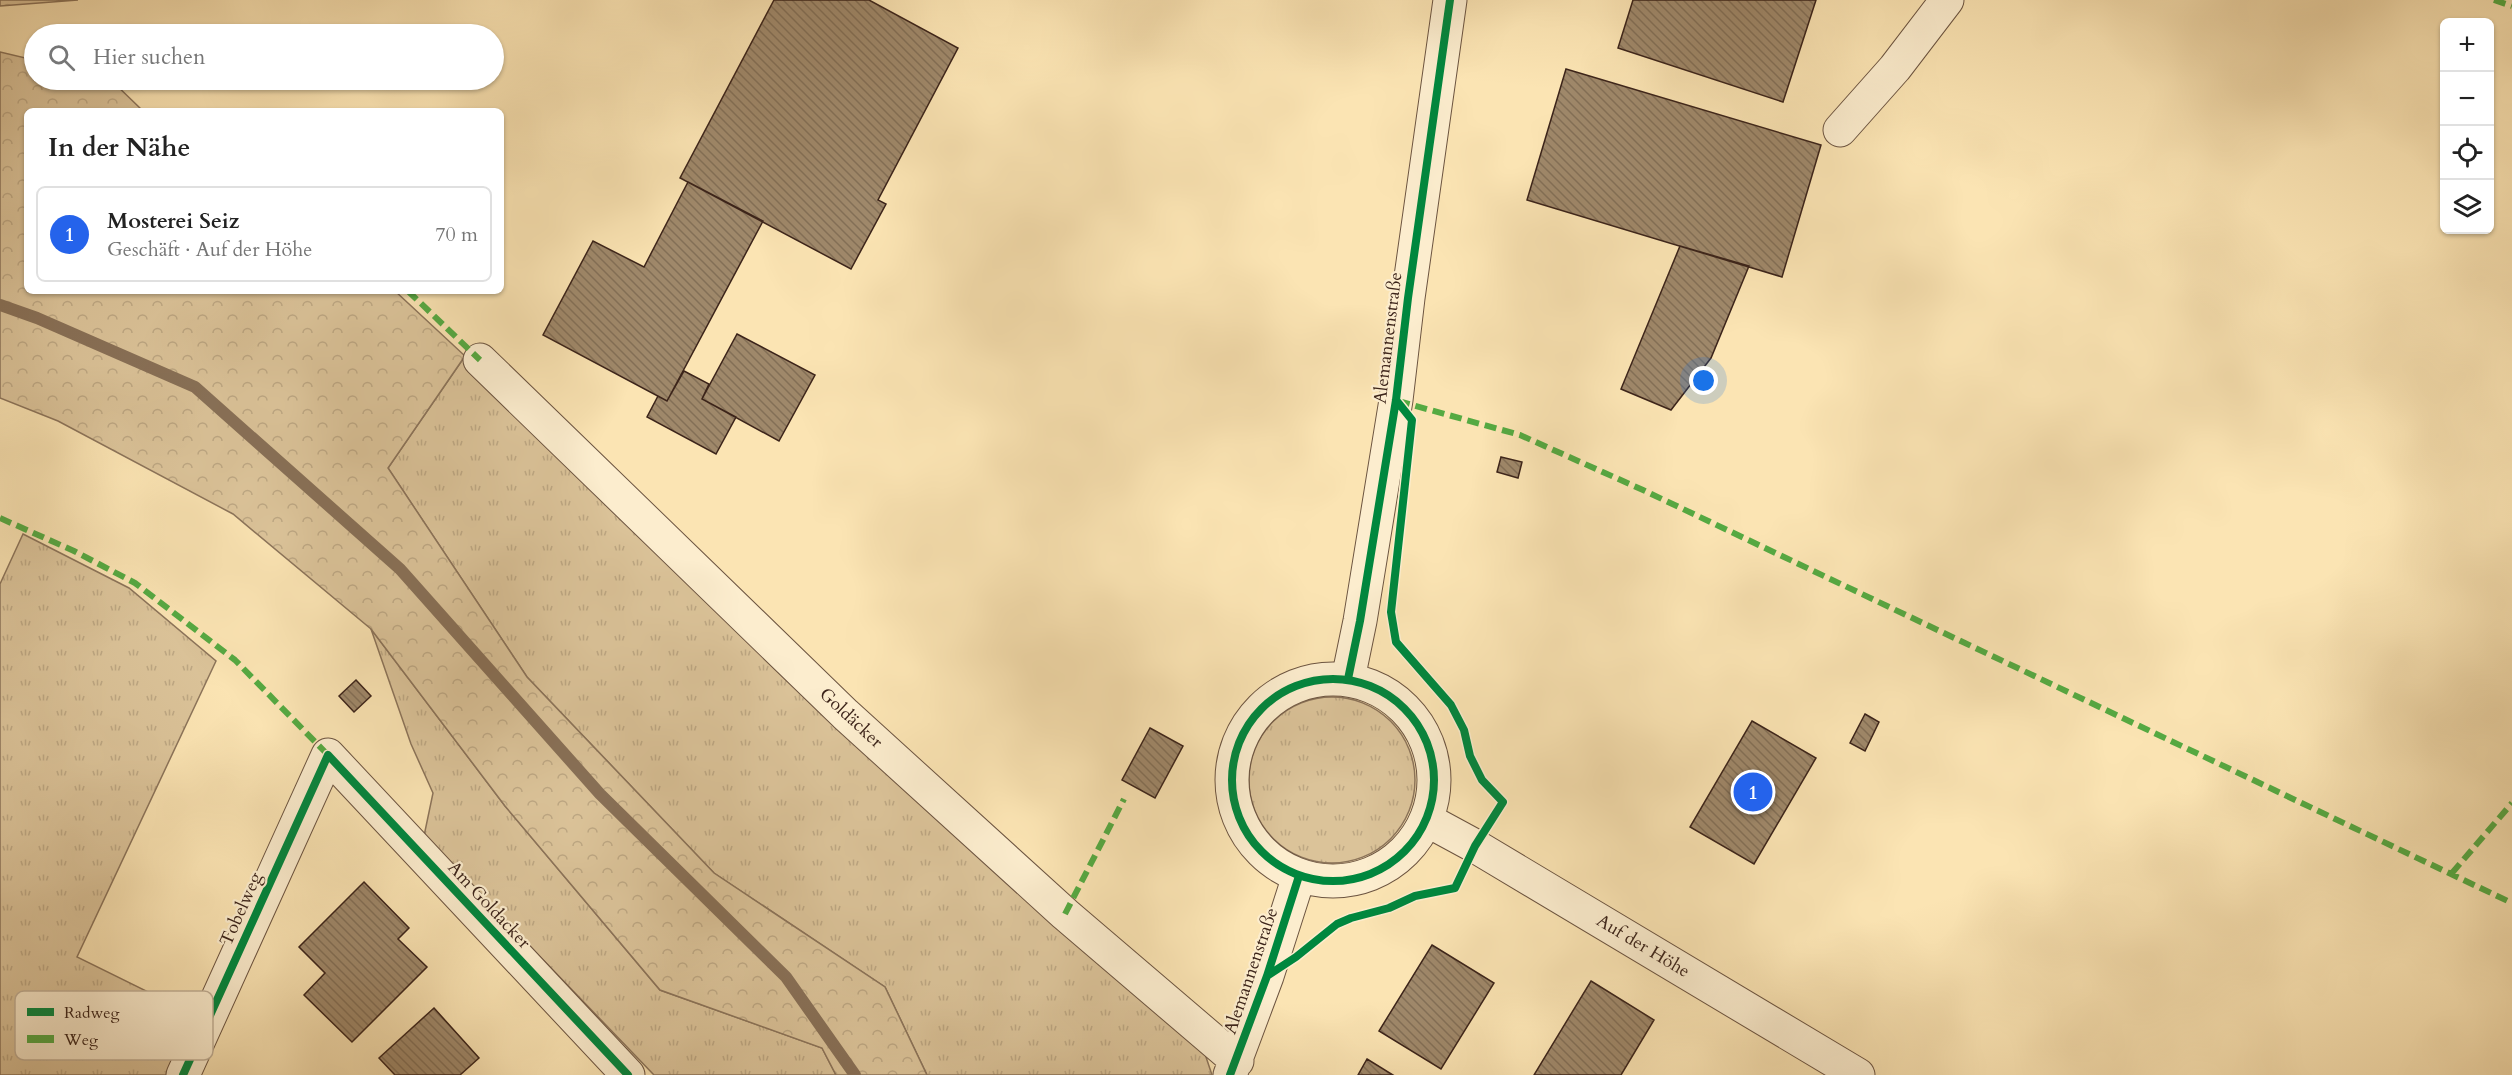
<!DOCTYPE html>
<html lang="de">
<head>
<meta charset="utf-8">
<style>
  body { margin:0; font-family:Cardo,serif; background:#f2f2f2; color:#222 }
  .controls { position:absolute; right:18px; top:18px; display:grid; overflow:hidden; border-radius:9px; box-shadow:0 2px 4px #0004 }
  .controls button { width:54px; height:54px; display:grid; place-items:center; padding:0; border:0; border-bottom:2px solid #e0e0e0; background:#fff; color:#222; font:30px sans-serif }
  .you { position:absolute; left:1704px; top:381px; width:21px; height:21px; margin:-15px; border:4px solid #fff; border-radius:50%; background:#1a73e8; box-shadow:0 0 0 9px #1a73e833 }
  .badge { display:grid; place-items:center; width:39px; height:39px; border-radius:50%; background:#2563eb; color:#fff; font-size:20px; font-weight:700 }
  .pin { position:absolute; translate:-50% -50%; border:3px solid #fff; box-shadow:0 2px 6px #0006 }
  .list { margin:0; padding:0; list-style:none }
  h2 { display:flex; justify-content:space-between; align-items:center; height:78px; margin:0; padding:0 24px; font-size:26px }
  h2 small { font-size:20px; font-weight:400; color:#767676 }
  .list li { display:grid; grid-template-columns:39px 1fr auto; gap:18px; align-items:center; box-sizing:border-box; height:96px; margin:0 12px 12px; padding:0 12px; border:2px solid #e0e0e0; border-radius:9px }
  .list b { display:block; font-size:22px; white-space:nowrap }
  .list p { margin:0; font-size:20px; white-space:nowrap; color:#767676 }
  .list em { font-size:20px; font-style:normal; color:#767676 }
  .icon { flex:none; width:33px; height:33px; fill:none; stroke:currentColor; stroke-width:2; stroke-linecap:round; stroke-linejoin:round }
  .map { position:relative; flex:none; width:2512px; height:1075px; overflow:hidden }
  .search { position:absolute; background:#fff; box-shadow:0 2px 4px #0004; left:24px; top:24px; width:480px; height:66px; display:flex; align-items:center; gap:15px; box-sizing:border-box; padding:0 21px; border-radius:33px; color:#767676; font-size:22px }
  .panel { position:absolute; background:#fff; box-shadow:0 2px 4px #0004; left:24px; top:108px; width:480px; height:186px; border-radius:9px }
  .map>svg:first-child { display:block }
</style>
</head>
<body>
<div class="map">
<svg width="2512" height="1075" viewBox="0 0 2512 1075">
  <defs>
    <pattern id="grass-tufts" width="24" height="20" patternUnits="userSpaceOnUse" patternTransform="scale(1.5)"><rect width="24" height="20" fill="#dbc399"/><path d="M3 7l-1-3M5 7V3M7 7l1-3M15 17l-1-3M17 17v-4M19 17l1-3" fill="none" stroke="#bda783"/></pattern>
    <pattern id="forest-crowns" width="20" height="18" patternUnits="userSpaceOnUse" patternTransform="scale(1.5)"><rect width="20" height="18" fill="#dbc399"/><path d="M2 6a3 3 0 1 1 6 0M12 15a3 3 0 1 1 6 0" fill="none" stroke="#bda783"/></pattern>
    <pattern id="building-back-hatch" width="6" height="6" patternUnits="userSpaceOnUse" patternTransform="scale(1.5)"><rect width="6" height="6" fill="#9f886a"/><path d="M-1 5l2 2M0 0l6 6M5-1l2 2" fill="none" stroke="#836f56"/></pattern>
  </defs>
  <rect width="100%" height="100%" fill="#fbe4b3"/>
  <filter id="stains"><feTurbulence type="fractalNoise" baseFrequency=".00333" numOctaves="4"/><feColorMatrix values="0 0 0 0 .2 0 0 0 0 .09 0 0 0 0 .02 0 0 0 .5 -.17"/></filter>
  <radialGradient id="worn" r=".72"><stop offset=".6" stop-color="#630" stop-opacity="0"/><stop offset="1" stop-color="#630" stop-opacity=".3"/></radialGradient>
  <path fill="url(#grass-tufts)" stroke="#8c745a" stroke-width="1.5" d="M465,356L1203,1048L1212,1075H927L885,987L714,873L527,677L388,468Z
    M23,534L129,588L216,661L77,957L195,1015L168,1075H0V584Z
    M371,629L505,806L660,990L822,1048L836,1075H654L424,836L433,793L411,744Z
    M1249 780a83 83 0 1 1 166 0a83 83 0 1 1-166 0Z"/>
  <path fill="url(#forest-crowns)" stroke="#8c745a" stroke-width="1.5" d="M0,0H78L0,6Z
    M0,52L34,60V80H111L143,111H27V291H395L465,356L388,468L527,677L714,873L885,987L927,1075H836L822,1048L660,990L505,806L371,629L233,514L58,421L0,398Z"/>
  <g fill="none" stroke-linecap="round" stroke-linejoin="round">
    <path stroke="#887057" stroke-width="12" d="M0,305L37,318L195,387L400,569L600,794L786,977L855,1075"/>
  </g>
  <path fill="url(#building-back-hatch)" stroke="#3c241a" stroke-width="1.5" d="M774,0H869L958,48L878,200L886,204L851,269L680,178Z
    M1633,0H1816L1783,102L1618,48Z
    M1566,69L1821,145L1782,277L1527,200Z
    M688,182L763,221L667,401L543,335L593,241L644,267Z
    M1680,246L1749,266L1711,358L1671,410L1621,389Z
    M737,334L815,375L779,441L702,399Z
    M684,371L709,384L702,399L736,417L716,454L647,417L658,396L667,401Z
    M1501,457L1522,462L1518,478L1497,472Z
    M356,680L371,696L354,712L339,696Z
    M1865,714L1879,722L1865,751L1850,743Z
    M1752,721L1816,758L1754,864L1690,827Z
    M1150,728L1183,746L1155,798L1122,780Z
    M364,882L409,928L398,939L427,967L352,1042L304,995L325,973L299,947Z
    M1432,945L1494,983L1441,1069L1379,1031Z
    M1591,981L1654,1020L1621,1075H1534Z
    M434,1008L479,1058L460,1075H395L379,1058Z
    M1367,1059L1393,1075H1358Z"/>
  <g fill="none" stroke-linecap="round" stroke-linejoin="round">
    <g stroke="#6c5440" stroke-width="35">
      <path id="minor" d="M1840,130L1895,68L1947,0
        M480,360L845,714L1065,914L1237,1061
        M1232 780a101 101 0 1 1 202 0a101 101 0 1 1-202 0Z
        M1348,679L1360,621L1396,400L1408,298L1450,0
        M1427,820L1475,846L1858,1075
        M183,1075L328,755L628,1075
        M1230,1075L1267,976L1299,876"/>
    </g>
    <use href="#minor" stroke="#fcedce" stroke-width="33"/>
    <path stroke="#55aa42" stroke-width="6" stroke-dasharray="12 6" stroke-linecap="butt" d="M2494,0L2512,6
      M408,291L480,360
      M1398,401L1520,435L1643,490L2512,903
      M0,518L74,551L135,583L235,660L328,755
      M2452,873L2512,803
      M1065,914L1124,799"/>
    <g stroke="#fcedce" stroke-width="11">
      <path id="cycleway" d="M1232 780a101 101 0 1 1 202 0a101 101 0 1 1-202 0Z
        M1348,679L1360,621L1396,400L1408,298L1450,0
        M1267,976L1296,957L1337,924L1351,918L1389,908L1415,896L1455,888L1475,846L1503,802L1482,780L1470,756L1464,730L1451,705L1396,642L1391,612L1412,420L1396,400
        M183,1075L328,755L628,1075
        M1230,1075L1267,976L1299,876"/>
    </g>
    <use href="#cycleway" stroke="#00873e" stroke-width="8"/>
  </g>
  <g text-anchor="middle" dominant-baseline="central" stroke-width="4.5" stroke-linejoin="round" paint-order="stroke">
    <g font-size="18" fill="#3c241a" stroke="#fcedce">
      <text transform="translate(1388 338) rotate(-83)">Alemannenstraße</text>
      <text transform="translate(851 718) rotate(43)">Goldäcker</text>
      <text transform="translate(489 905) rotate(47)">Am Goldacker</text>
      <text transform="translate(241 909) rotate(-66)">Tobelweg</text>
      <text transform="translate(1643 946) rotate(31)">Auf der Höhe</text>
      <text transform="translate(1251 971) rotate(-71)">Alemannenstraße</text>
    </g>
  </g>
  <rect x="15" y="991" width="198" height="69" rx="9" fill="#fcedce" stroke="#c2b198" stroke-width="1.5"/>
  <rect x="27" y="1008" width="27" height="8" fill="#00873e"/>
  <rect x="27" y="1035" width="27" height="8" fill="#55aa42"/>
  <g font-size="16" fill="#3c241a">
    <text x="64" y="1018">Radweg</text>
    <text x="64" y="1045">Weg</text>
  </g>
  <rect width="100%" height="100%" filter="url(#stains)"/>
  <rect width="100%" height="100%" fill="url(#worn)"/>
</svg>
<div class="controls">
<button>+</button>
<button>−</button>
<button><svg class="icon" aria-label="locate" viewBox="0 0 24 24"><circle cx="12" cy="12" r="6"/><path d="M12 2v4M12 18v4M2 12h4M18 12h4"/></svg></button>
<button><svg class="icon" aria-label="layers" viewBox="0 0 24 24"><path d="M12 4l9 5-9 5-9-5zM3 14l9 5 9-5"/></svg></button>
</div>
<div class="you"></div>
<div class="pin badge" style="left:1753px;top:792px">1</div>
<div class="search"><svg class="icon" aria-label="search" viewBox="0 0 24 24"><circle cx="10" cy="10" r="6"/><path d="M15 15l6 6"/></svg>Hier suchen</div>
<section class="panel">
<h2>In der Nähe<small></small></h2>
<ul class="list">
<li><span class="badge">1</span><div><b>Mosterei Seiz</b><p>Geschäft · Auf der Höhe</p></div><em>70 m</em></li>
</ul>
</section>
</div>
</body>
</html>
